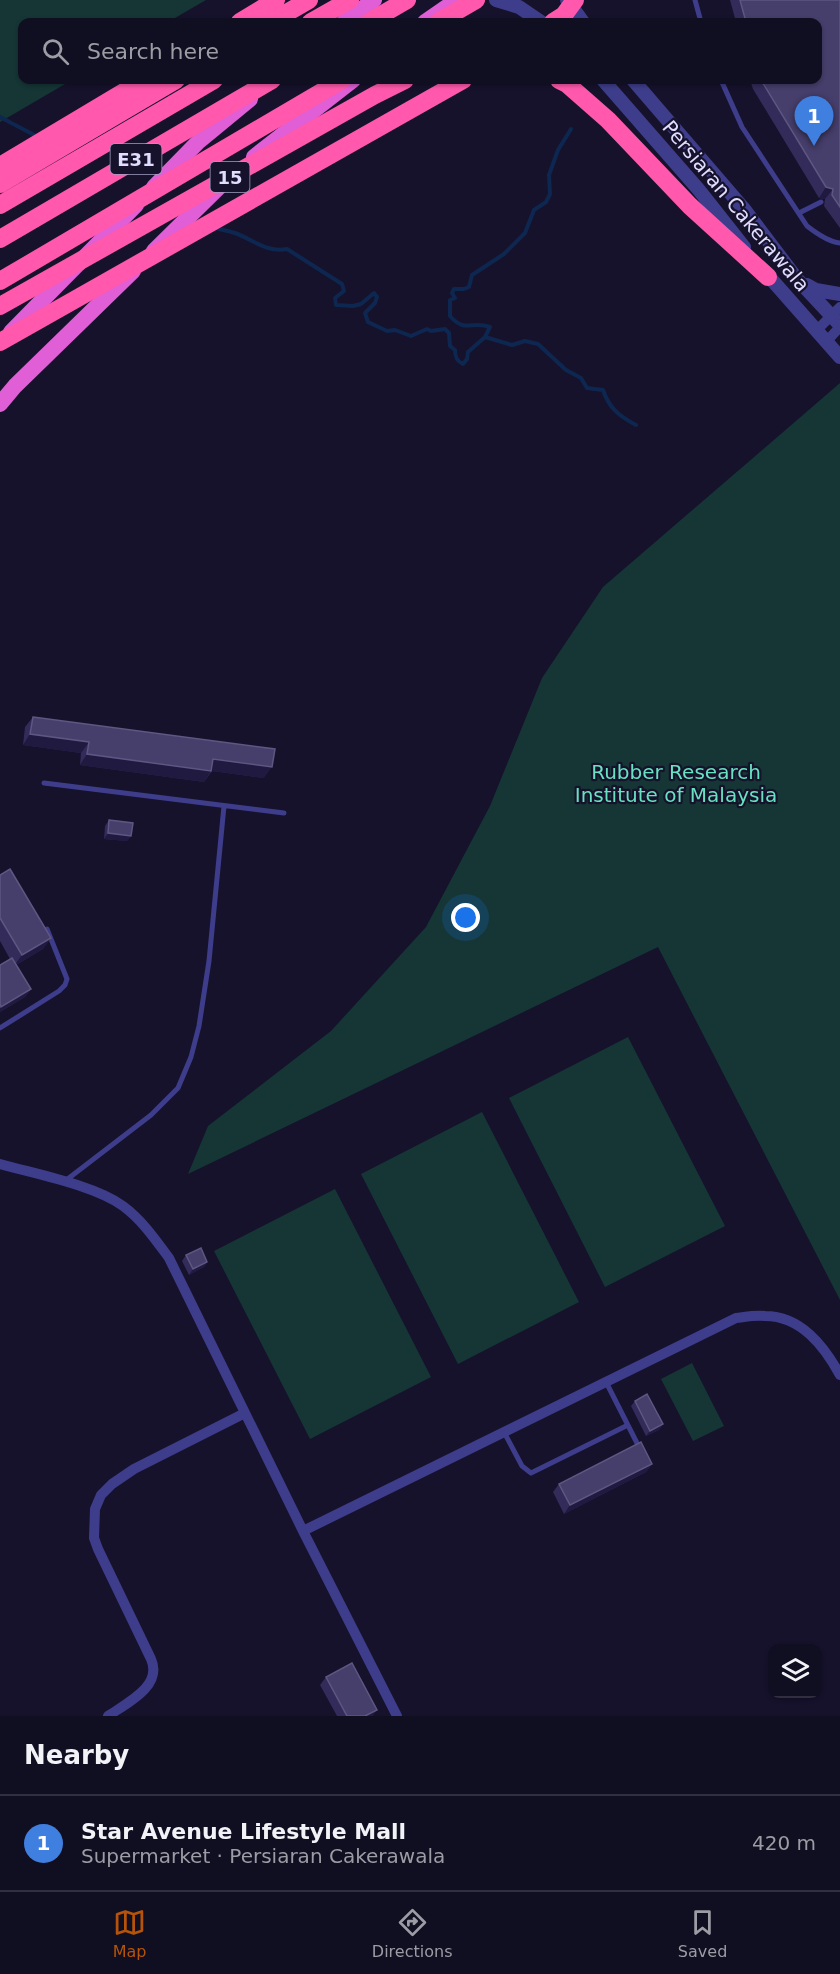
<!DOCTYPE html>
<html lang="en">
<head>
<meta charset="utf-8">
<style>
  body { margin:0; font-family:"DejaVu Sans",sans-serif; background:#19172a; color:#f1f3f6 }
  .controls { position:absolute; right:18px; bottom:18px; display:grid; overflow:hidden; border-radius:12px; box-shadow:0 2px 4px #0004 }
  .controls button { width:54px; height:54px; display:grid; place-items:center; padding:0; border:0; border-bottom:2px solid #302e3f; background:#100e21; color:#f1f3f6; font:30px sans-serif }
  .you { position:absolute; left:466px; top:918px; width:21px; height:21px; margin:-15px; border:4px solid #fff; border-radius:50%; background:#1a73e8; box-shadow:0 0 0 9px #1a73e833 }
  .badge { display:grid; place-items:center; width:39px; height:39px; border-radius:50%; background:#b45309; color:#fff; font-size:20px; font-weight:700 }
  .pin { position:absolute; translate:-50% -50px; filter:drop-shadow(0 2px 3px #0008) }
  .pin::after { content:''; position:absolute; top:32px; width:21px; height:18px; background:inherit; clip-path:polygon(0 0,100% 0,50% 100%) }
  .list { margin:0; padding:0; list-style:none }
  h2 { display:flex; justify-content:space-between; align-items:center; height:78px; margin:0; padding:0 24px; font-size:26px }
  h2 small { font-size:20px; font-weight:400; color:#9c9ca5 }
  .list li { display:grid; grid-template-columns:39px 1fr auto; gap:18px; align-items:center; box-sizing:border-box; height:96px; padding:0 24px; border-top:2px solid #302e3f }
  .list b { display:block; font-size:22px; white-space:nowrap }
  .list p { margin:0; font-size:20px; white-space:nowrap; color:#9c9ca5 }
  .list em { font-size:20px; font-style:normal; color:#9c9ca5 }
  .icon { flex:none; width:33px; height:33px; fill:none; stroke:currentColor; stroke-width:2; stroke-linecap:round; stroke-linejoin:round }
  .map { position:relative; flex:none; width:840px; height:1716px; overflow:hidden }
  .search { position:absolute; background:#100e21; box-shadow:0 2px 4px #0004; left:18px; right:18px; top:18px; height:66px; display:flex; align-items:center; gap:15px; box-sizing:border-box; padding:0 21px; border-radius:12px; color:#9c9ca5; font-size:22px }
  .sheet { height:174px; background:#100e21 }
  nav { display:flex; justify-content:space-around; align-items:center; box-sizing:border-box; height:84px; border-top:2px solid #302e3f; background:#100e21; font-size:16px; color:#9c9ca5 }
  nav a { display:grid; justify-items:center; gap:3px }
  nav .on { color:#b45309 }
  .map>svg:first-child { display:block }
</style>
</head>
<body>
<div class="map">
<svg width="840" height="1716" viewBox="0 0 840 1716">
  <rect width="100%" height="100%" fill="#16122c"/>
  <path fill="#153635" d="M0,0H206L168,22H22V80H72L0,122Z
    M840,383V1300L658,947L188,1174L208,1126L331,1031L426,927L490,806L542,678L603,587Z
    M628,1037L725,1226L605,1287L509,1098Z
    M482,1112L579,1302L458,1364L361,1174Z
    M335,1189L431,1377L310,1439L214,1251Z
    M692,1363L724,1426L693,1441L661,1379Z"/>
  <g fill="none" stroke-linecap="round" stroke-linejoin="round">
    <path stroke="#0d2750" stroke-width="4" d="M0,117L38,137
      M216,228C222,230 229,231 235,233C254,240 267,253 287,249L342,284L344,291L335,298L336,305L353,306L361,304L374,293L377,297L375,303L365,313L368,322L387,331L395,330L411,336L427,329L431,331L445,329L449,333L450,346L455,350C455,356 456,361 463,364L467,359L468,352L485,337L490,327C471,320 466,334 450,316V300L455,298L452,293L454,289H464L469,287L472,275L504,254L525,233L534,210L546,202L550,194L549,175L558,150L571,129
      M485,337L512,345L525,341L538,344L566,370L581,378L587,388L603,390C609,408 619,416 636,425"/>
    <path stroke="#3e3d8b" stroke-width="5" d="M695,0L701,22
      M721,80L742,127L807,226C816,233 829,242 840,243
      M799,213L821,202
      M44,783L284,813
      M0,1028L59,991L65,985L67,979L47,929
      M65,1181L151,1115L178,1088L191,1057L199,1026L209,961L224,806
      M606,1382L640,1449
      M504,1432L522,1466L531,1473L628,1425"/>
    <path stroke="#3e3d8b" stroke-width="10" d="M816,331L840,307
      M826,342L840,327
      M0,1164C35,1174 94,1185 123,1206C142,1220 155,1239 169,1258L303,1531L397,1716
      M303,1531L736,1318C745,1317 755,1315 765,1316C801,1316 824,1346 840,1375
      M108,1716C127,1703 163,1686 151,1659L98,1549L94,1538L95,1509L101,1495L112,1484L134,1469L245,1413"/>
    <path stroke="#3e3d8b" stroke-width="14" d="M496,0L519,7L541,22
      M567,0L583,22
      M603,80L699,190L744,247
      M633,80L744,209L797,279L840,325
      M764,271L840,357
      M807,285L816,290L840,294"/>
    <path stroke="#e05ed6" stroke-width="16" d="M344,22L374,0
      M425,22L457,0
      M254,157L353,80
      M154,187L199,141L250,99
      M154,251L219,187
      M11,332L136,205
      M0,404L15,386L133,271"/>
    <path stroke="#ff58ac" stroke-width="18" d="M240,22L276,0
      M271,22L309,0
      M311,22L350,0
      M369,22L407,0
      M438,22L476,0
      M559,80L567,84L608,120L690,206L768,277
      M0,166L144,80
      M0,184L176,80
      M0,205L214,80
      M0,239L272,80"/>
    <path stroke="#ff58ac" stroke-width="18" d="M553,22L564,15L575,0
      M0,281L342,80
      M0,306L375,95L405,80
      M0,342L463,80"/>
  </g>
  <path fill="#332b59" d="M730,0H840V228L824,206L825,199L819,198L753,89L750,80H818V22H736Z
    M33,717L264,778L212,771L204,782L80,765L81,753L23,745L25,727Z
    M109,820L131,836L127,841L104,839L105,826Z
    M0,875L51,938L43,949L16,965L31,989L25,997L0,1012V965L10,959L0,941Z
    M186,1255L207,1262L204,1267L189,1275L182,1261Z
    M635,1401L663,1424L659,1430L646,1436L631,1406Z
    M652,1464L646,1472L564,1514L553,1492L559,1484Z
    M326,1677L377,1710L372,1716H337L320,1685Z"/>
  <path fill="#201940" d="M826,187L833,189L825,199L819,198Z
    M30,734L89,742L81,753L23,745Z
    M87,754L211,771L204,782L80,765Z
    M213,759L272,767L264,778L205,770Z
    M108,833L131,836L127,841L104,839Z
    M51,938L43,949L14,966L22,955Z
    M31,989L25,997L0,1012V1008L1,1007Z
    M207,1262L204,1267L189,1275L193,1269Z
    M663,1424L659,1430L646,1436L650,1431Z
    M652,1464L646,1472L564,1514L570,1505Z
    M377,1710L372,1716H365Z"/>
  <path fill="#463e6b" stroke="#5e5782" stroke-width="1.5" d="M740,0H840V207L832,195L833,189L826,187L761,80H818V22H746Z
    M33,717L275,749L272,767L213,759L211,771L87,754L89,742L30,734Z
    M109,820L133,823L131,836L108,833Z
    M10,869L51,938L22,955L0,918V875Z
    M12,958L31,989L1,1007L0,1004V965Z
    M201,1248L207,1262L193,1269L186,1255Z
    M647,1394L663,1424L650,1431L635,1401Z
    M641,1442L652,1464L570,1505L559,1484Z
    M352,1663L377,1710L365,1716H347L326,1677Z"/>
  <g text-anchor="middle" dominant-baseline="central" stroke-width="4.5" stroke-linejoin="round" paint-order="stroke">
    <g fill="#16122c" stroke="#a3a0c0" stroke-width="1.5">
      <rect x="110.5" y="144" width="51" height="30" rx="4.5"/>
      <rect x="210.5" y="162" width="39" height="30" rx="4.5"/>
    </g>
    <g font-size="18" font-weight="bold" fill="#e0ddff">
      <text x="136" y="159">E31</text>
      <text x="230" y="177">15</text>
    </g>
    <g font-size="20" fill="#e0ddff" stroke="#16122c">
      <text transform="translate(736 206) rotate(50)">Persiaran Cakerawala</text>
    </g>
    <g font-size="20" fill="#67e1c0" stroke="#16122c">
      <text x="676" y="772">Rubber Research<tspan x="676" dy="23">Institute of Malaysia</tspan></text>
    </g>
  </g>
</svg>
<div class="controls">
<button><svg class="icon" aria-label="layers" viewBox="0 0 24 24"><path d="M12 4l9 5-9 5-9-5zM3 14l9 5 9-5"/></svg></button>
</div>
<div class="you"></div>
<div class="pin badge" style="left:814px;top:146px;background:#3f7fe0">1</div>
<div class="search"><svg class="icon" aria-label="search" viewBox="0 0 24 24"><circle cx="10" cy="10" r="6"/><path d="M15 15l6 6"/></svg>Search here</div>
</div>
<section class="sheet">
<h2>Nearby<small></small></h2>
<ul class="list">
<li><span class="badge" style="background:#3f7fe0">1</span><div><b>Star Avenue Lifestyle Mall</b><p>Supermarket · Persiaran Cakerawala</p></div><em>420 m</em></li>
</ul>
</section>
<nav>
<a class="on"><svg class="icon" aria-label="map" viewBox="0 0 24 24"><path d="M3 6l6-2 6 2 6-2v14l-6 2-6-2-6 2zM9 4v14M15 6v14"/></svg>Map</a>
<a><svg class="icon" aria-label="directions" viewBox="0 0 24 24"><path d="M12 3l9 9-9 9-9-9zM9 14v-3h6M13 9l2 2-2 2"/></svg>Directions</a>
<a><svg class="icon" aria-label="saved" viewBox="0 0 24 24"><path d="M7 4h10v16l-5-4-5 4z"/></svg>Saved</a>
</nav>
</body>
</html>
